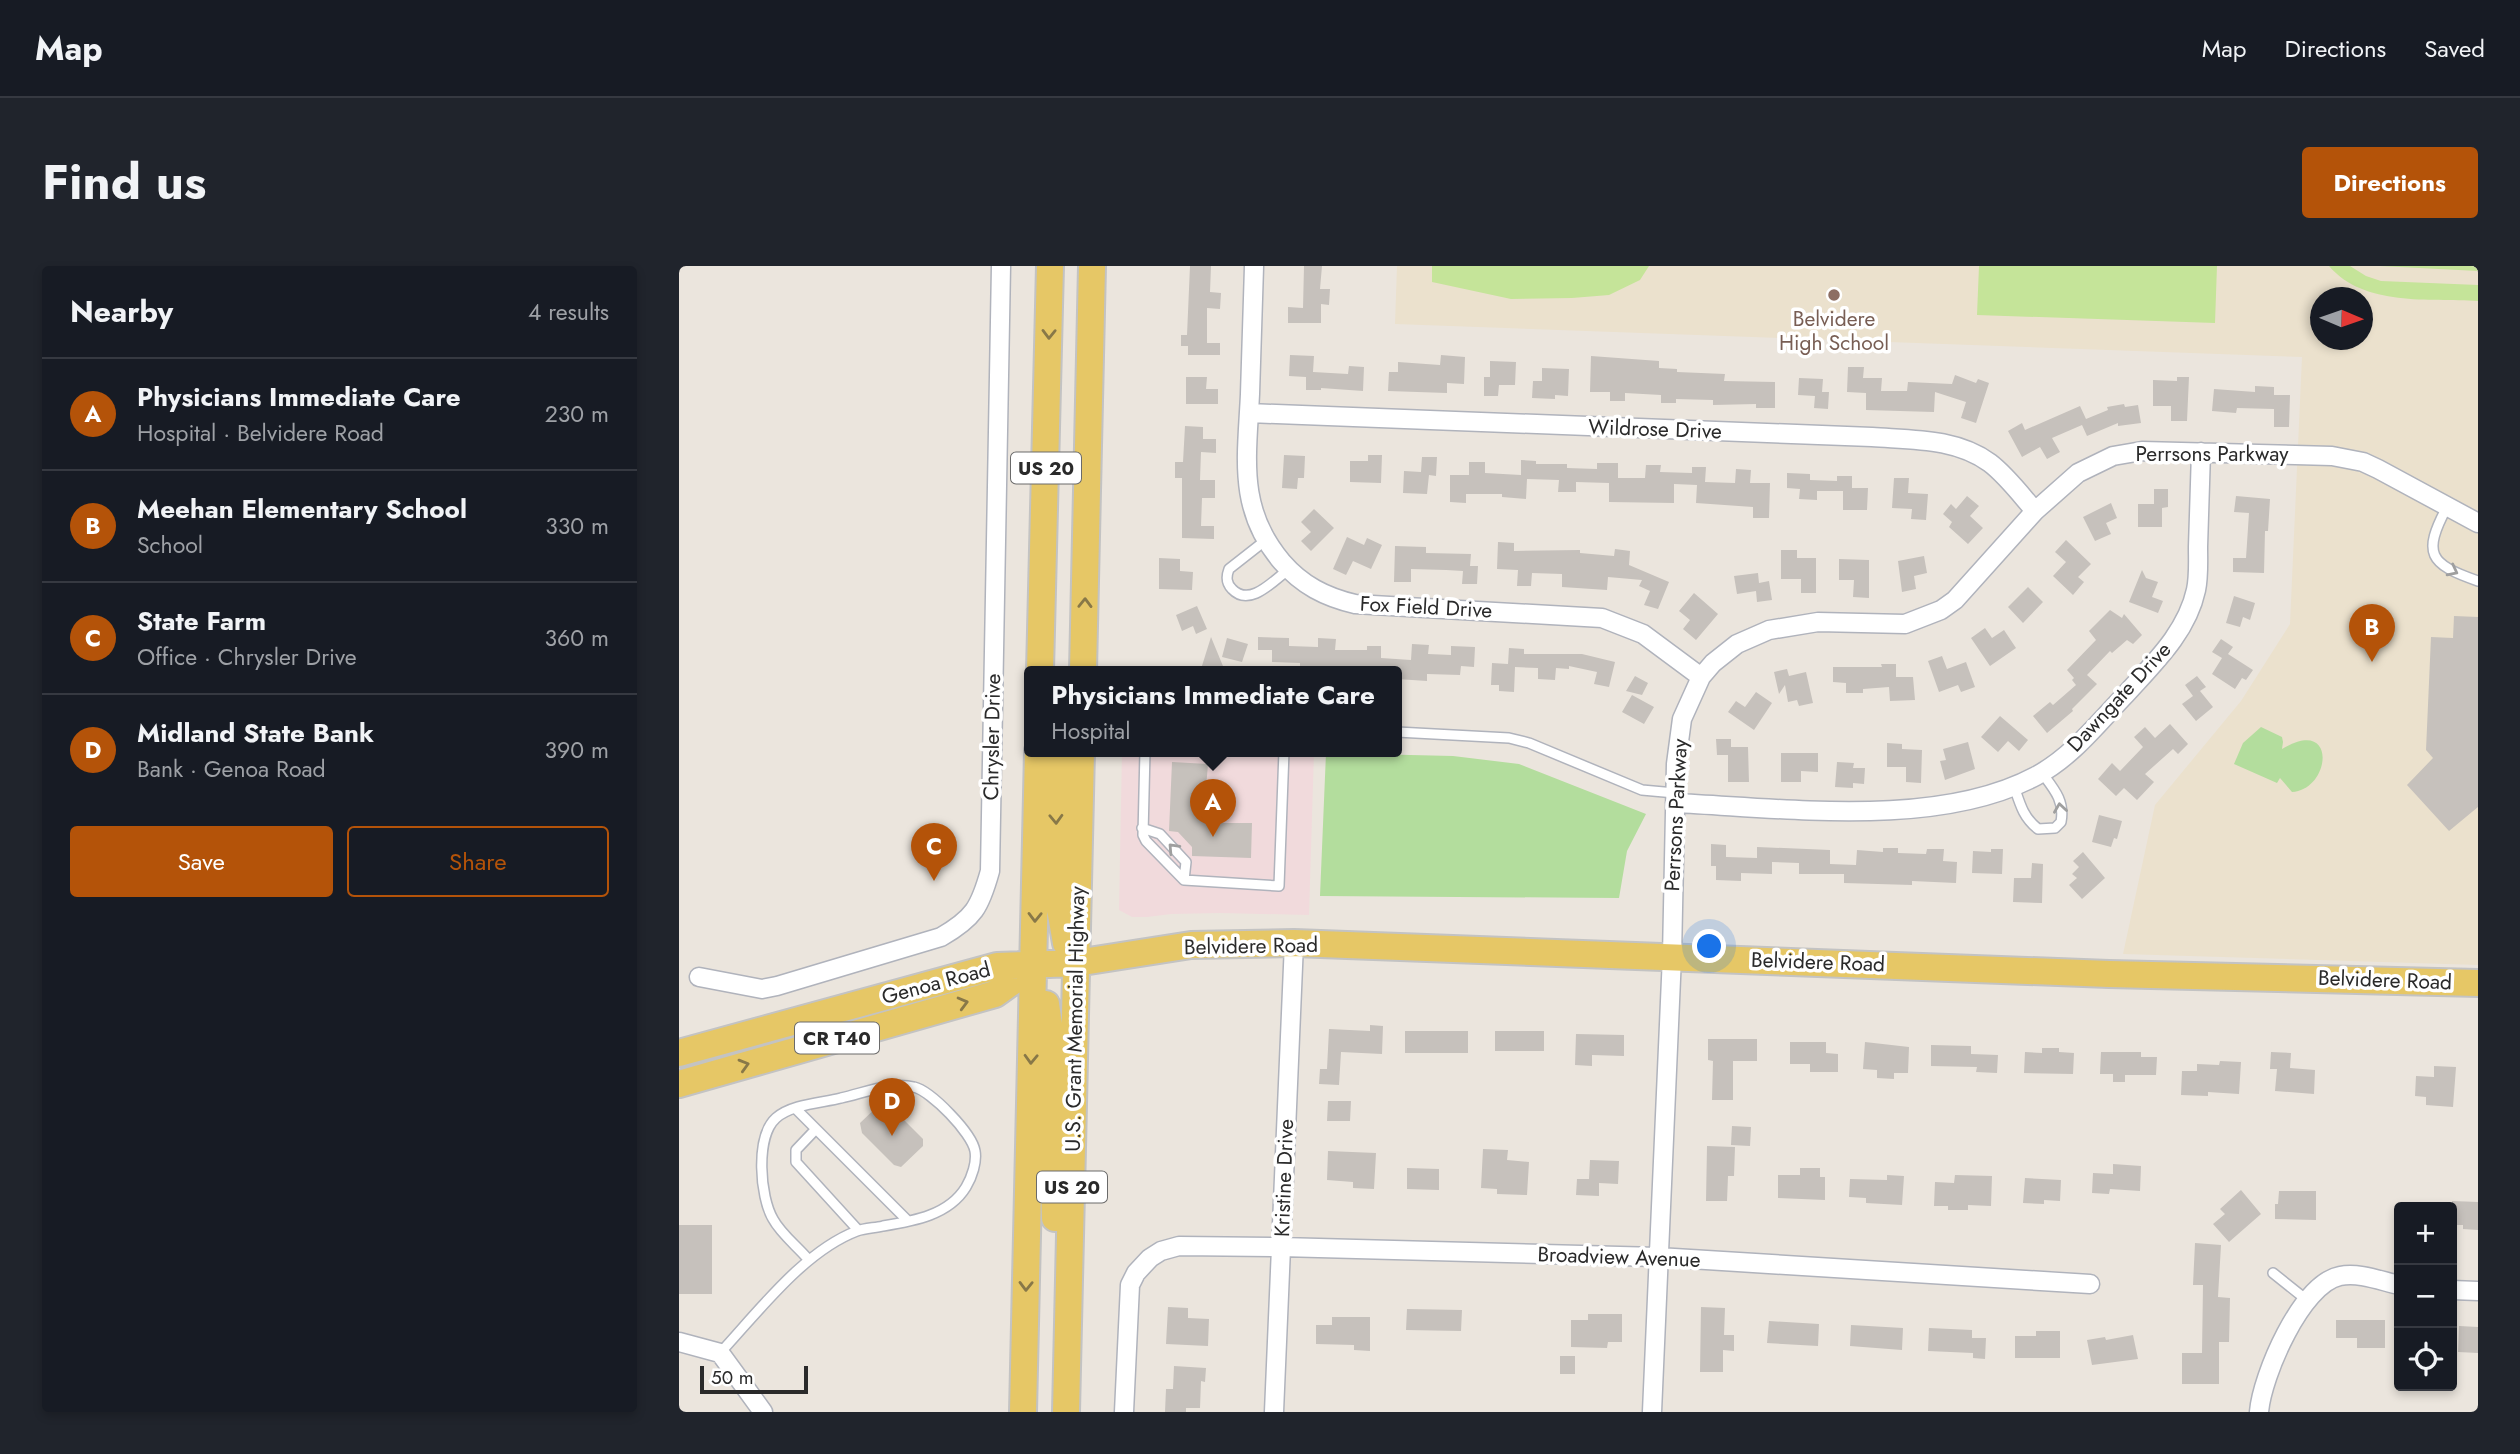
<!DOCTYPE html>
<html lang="en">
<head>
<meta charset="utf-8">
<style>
  body { margin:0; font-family:Jost,sans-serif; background:#20242c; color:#f1f3f6 }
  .controls { position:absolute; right:21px; bottom:21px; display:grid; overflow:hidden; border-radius:7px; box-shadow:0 4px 10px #0003 }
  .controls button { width:63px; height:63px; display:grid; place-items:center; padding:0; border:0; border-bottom:2px solid #363941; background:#171b24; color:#f1f3f6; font:35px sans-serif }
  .compass { position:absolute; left:1631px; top:21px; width:63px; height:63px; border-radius:50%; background:#171b24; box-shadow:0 4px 10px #0003; rotate:92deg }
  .scale { position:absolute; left:21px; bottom:18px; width:108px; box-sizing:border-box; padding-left:7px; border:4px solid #2a2a2a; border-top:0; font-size:19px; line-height:24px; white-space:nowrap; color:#2a2a2a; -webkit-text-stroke:5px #fff; paint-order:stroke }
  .you { position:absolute; left:1031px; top:681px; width:24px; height:24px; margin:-18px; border:5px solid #fff; border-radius:50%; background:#1a73e8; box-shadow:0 0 0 10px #1a73e833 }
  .badge { display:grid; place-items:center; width:46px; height:46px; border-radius:50%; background:#b45309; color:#fff; font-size:23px; font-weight:700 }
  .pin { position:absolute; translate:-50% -58px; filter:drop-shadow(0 2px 4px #0008) }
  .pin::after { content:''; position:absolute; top:37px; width:24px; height:21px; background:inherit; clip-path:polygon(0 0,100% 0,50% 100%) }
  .popup { position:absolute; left:345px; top:400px; width:378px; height:91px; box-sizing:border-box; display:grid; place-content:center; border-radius:7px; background:#171b24; filter:drop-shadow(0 2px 5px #0005); font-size:23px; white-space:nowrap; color:#9ea1a6 }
  .popup b { font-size:26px; color:#f1f3f6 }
  .popup::after { content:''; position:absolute; left:50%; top:100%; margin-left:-14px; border:14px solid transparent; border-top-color:#171b24 }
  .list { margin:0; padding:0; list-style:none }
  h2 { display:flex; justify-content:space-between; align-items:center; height:91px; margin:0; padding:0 28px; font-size:30px }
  h2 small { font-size:23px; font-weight:400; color:#9ea1a6 }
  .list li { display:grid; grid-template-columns:46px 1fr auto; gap:21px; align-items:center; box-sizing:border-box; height:112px; padding:0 28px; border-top:2px solid #363941 }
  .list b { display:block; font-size:26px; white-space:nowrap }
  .list p { margin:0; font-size:23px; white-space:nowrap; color:#9ea1a6 }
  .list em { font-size:23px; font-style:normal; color:#9ea1a6 }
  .actions { display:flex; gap:14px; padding:21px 28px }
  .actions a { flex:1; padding:16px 0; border:2px solid #b45309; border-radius:7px; text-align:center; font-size:24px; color:#b45309 }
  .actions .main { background:#b45309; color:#fff }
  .icon { flex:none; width:38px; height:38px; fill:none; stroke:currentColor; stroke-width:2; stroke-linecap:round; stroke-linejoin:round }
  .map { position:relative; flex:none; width:1799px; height:1146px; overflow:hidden; border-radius:7px }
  header { display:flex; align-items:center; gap:42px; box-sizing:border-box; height:98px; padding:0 35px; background:#171b24; border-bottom:2px solid #363941 }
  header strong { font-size:33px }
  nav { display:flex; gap:38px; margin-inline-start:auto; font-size:24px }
  .intro { display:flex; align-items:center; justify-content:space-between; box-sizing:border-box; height:168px; padding:0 42px }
  h1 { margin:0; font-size:49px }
  .button { padding:18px 32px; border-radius:7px; background:#b45309; color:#fff; font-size:24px; font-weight:700 }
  main { display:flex; gap:42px; padding:0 42px }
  aside { flex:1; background:#171b24; border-radius:7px; box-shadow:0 4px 10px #0003 }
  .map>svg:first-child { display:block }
</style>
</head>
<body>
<header>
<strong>Map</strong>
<nav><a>Map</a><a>Directions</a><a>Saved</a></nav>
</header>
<div class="intro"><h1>Find us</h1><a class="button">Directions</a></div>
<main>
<aside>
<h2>Nearby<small>4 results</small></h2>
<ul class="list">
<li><span class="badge">A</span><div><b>Physicians Immediate Care</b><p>Hospital · Belvidere Road</p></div><em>230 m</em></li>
<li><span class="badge">B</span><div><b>Meehan Elementary School</b><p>School</p></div><em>330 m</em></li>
<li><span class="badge">C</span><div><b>State Farm</b><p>Office · Chrysler Drive</p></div><em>360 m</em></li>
<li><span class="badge">D</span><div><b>Midland State Bank</b><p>Bank · Genoa Road</p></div><em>390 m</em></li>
</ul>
<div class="actions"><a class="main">Save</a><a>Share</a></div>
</aside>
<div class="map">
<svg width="1799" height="1146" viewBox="0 0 1799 1146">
  <rect width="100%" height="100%" fill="#ebe5dd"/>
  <path fill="#ebe1cd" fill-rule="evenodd" d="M718,0H1799V699L1444,688L1476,539L1562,435L1611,358L1623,91L716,58ZM1642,32H1684V74H1642Z"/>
  <path fill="#f1dadc" d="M443,485H635L630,649L541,647L492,648L468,651H453L440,644Z"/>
  <path fill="#b3dd9d" d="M1582,461L1603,471L1604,476L1603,483C1659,449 1652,524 1613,526L1601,512L1598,517L1555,498L1564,477Z
    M647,487L774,490L840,498L967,548L948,585L940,632L641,630Z"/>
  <path fill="#c5e499" d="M753,0H970L961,14L930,29L893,32L832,33L753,16Z
    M1300,0H1538L1536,57L1298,49Z
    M1650,0H1671L1687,10L1702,15L1799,19V35C1750,32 1685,41 1650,0Z
    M1701,0H1799V5Z"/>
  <path fill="#c6c1bc" d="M511,0H532L531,26L542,27L541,43L528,42V77H541V89H509V80H502V69H508Z
    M625,0H643L641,23H651L650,39L642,38V57H609V41L624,42Z
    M611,89L635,90L634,106L669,108L670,100L685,101L684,125L642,122V124H627V111L610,110Z
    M762,89L786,91L785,118L768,117V127L709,125L710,106H719V96L761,99Z
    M912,90L980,95V102L998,103V106L1046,108L1045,115L1096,116V142H1077V138L1034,139V134L997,133V137H982V129L946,127V135H931V126H911Z
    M811,95L837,96L836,119H820L819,130H805V111H811Z
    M1169,101H1185L1184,112H1203L1202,125H1228L1229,116L1273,118L1276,109L1297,117L1299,113L1310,117L1297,157L1282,152L1287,136L1256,126L1255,146L1187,144V127L1168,126Z
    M863,102L890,103L889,130L876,129V133L853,132L854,115H863Z
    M507,111H528L527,123H539V138H507Z
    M1498,111H1510L1508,155H1492V140H1474V114L1498,115Z
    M1120,112L1144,113L1143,126H1150L1149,143L1135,142L1136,130L1119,129Z
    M1576,120L1595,121V129H1611L1610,161H1595V143L1558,142L1557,147L1533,145L1535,123L1576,126Z
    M1445,138L1446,141L1459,139L1462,157L1439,160V157L1408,170L1403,159L1373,172L1381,186L1368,193L1361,181L1343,191L1329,165L1343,157L1346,164L1401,140L1407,153L1429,144L1428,141Z
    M506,160L524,161V173H537V187L522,186L521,214H536V232H523L522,260H535V273L503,272V212H496V196H504Z
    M605,189L626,190L625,212H619L618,223L603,222Z
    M689,189H703L702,217L671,216V195H689Z
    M743,191H758L757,210L750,209L748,228L724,227L725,205L742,206Z
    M842,194L857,195V198H888V202L918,203V197H939V212H966L967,199H982L981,206L1013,207V201H1027L1026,216L1056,217L1057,203L1072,204L1071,217H1091L1090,252H1074V241L1017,237L1018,219L995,218V237L930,236V217L897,216V226H879L880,214L848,213L847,233L823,231V228H787V237L771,236V209H790V196H806V207L842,209Z
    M1108,207L1131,208V214L1158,215V210H1173V222H1189L1188,244H1164V225H1138V234L1120,233L1121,223L1108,222Z
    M1215,212H1230L1229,227L1249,228L1247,254L1232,253L1233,243L1213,242Z
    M1475,223H1489V241L1483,242V261H1459V238H1475Z
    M1288,230L1300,240L1291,250L1304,262L1289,278L1270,261L1273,256L1264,248L1272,238L1277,243Z
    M1557,230L1591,233L1589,265H1586L1585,307L1554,306V292H1567L1570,247L1555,246Z
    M1432,237L1438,252L1427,257L1432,268L1416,275L1404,251Z
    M635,243L655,262L632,285L622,275L632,266L622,256Z
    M668,271L685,279L688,272L703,279L692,303L674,295L667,309L654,303Z
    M1387,274L1412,298L1399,311L1405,316L1394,329L1374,310L1387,296L1376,286Z
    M819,276L835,277V285L901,284V287L935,290L936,283L951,285L950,299L990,316L979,343L965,339L971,325L960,320L963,314L929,311L928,324L883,321V308L853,307L852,320H838L839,304L818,303Z
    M716,280L747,281V287L792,288L791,300H799L798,318H783L784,305L767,304L732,303V316H715Z
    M1102,284H1118V292H1137V327H1122V313H1102Z
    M1245,290L1248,307L1235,310L1237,323L1223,326L1219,295Z
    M480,292L501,293V305L514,306L513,324L480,323Z
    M1160,293L1190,294V332L1174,331L1175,314H1160Z
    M1463,304L1467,312L1479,316L1473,331L1484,335L1479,347L1450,336Z
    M1079,307L1080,317L1090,315L1093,334L1078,336L1077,325L1058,328L1055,310Z
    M1349,321L1364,336L1344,357L1329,341Z
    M1015,327L1039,348L1017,374L1004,363L1011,354L1000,345Z
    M1555,330L1576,337L1571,354L1564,351L1561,361L1547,357Z
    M518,340L528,363L517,368L514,360L503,365L497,349Z
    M1431,344L1443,352L1445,348L1463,369L1454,378L1448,374L1433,387L1431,385L1408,409L1418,418L1393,443L1394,445L1368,467L1354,450L1371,436L1374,439L1397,419L1393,414L1395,412L1388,404L1417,374L1410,365Z
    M1775,350L1799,351V541L1770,565L1728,519L1754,492L1747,484L1752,371L1774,372Z
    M1306,362L1313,372L1325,364L1337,382L1311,400L1292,372Z
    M532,371L546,405L522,403Z
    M579,371L610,372V380L639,381V372L657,373L656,384H688V380H702V392L732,394L733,378L750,379L749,388L772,389V380L796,381L795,401L782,400L781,409L748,408V415L718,413V404L621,405V397L593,396V384H579Z
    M548,372L569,378L563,396L543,391Z
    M1542,373L1554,381L1549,388L1574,404L1567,414L1563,412L1556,423L1533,408L1543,392L1533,386Z
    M830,382L845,383V388H903L936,396L930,421L915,418L918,406L890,400V403L877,402L876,414L859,413V402L836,401L835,426L820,425V419H812L813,397L829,398Z
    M1263,390L1268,403L1287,396L1296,421L1282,426L1279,419L1260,426L1249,395Z
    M1202,398H1217V411H1234L1236,434L1211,435L1210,421L1184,423V427H1167V417L1154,416V401H1203Z
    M1108,403L1110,410L1127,406L1134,437L1120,440L1118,434L1109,436L1106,419L1100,428L1095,406Z
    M956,410L969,417L963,429L947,425Z
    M1518,410L1527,421L1521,425L1534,441L1517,455L1503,438L1514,430L1506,419Z
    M1077,426L1093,437L1075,464L1049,446L1057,435L1066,441Z
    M953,429L975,441L965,458L943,446Z
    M1321,450L1349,474L1340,485L1329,475L1319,486L1302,471Z
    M1491,458L1509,478L1499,488L1494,483L1466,508L1475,516L1458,534L1445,522L1437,530L1419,513L1433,497L1441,505L1464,481L1455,471L1466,461L1476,472Z
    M1037,473H1052V481H1069L1070,516H1049V489H1038Z
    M1289,476L1296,503L1266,514L1261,495L1267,494L1264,483Z
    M1208,477L1223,478V483L1243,484L1242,517L1227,516V501H1208Z
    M1102,487H1139V506L1122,505V516H1102Z
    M493,496L529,498L525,546L535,557H573L572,592L513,590V581L499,566L490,565Z
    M1158,496L1175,497L1174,502H1186L1185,518L1174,517V522L1156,521Z
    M1420,549L1443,555L1438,573L1435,572L1432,581L1413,576Z
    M1032,578L1047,579V591L1078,592V581L1151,584V598L1177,599L1178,584L1204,586V582H1219V587L1247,588L1248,583H1265L1264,595L1278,596L1277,617L1233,615V619L1165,617V608H1120V597L1093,596V608L1062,607V615L1037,614V600H1032Z
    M1312,583H1324L1323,608L1293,607L1294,585L1312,586Z
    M1404,586L1426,612L1403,633L1390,619L1398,612L1393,608L1400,601L1394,595Z
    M1353,597L1364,598L1363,637L1334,636L1335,612H1352Z
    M691,759L704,760L703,788L662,786L660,819L640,818L641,803H648L650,763L691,765Z
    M726,765H789V787H726Z
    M816,765H865V785H816Z
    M897,768L945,769V790L913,789V800L896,799Z
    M1029,773H1078V795H1054V834H1033L1034,795L1029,794Z
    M1111,776H1147V787L1159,788V806H1131V798H1111Z
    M1186,776L1230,781L1229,807H1215V813L1198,812V804L1184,803Z
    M1252,779L1292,780V788L1319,789L1318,807L1297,806L1298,801L1252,800Z
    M1363,782H1380V786L1395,787L1394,808L1345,807L1346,786L1363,787Z
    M1422,786H1462V791H1478L1477,809H1446V816H1434V808H1421Z
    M1592,786L1612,787L1611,802L1636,804L1635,828L1596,825L1598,803H1591Z
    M1541,795L1562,796L1560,828L1529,826V830L1502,829L1503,805H1518V798L1540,799Z
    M1755,800L1777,801L1774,841L1747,839V831L1736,830L1737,810L1755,811Z
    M649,835H672L671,855H648Z
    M202,837L209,838L244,873V880L222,901L215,899L183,867L181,857Z
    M1053,860L1072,861L1071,880L1052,879Z
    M1028,880L1056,881L1055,910H1049L1048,935H1027Z
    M804,883L829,884L828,894L850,896L848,929L818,928V923L802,922Z
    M649,885L697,887L695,923L674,922V916L648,914Z
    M911,894L940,895L939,918L920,917V930L897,929L898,913H910Z
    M1434,898L1462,900L1461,925L1431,923L1430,928L1413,927L1414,907L1434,908Z
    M728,902L760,903V924L728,923Z
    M1121,902H1141V911H1146V934L1099,932V909H1121Z
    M1208,909L1225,910L1223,939L1187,937V932L1170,931L1171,913L1208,914Z
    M1276,909L1313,910L1312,940L1289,939V944H1269V940H1255L1256,916L1275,917Z
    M1346,912L1382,914L1381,935L1365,934V938L1344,937Z
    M1562,924L1582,948L1550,976L1534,958L1546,948L1541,943Z
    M1600,925H1637V954L1596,953V938H1599Z
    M1773,935L1799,936V964L1784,963V959H1773Z
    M0,959H33V1028H0Z
    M1516,977L1542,979L1539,1031L1551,1032L1550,1076H1540V1118H1503V1087H1523L1524,1019H1514Z
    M489,1041L509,1042V1052L530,1053L529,1080L487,1078Z
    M1022,1041L1046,1042L1045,1069H1055V1085L1044,1084V1106H1021Z
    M728,1043L783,1044L782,1065L727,1064Z
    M909,1048H943V1076H929L928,1082L892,1081V1054H909Z
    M653,1051H691V1085L675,1084V1079L637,1078V1059H653Z
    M1657,1054H1706V1082H1678V1072H1657Z
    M1090,1055L1140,1058L1139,1080L1088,1077Z
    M1172,1059L1224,1062L1223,1084L1171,1080Z
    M1780,1060L1799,1061V1087L1779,1086Z
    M1250,1062L1293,1064V1072H1307L1306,1093L1294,1092V1087L1249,1085Z
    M1357,1065H1381V1092H1336V1070H1357Z
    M1454,1069L1459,1093L1413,1099L1408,1074L1426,1071L1427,1074Z
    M881,1090H896V1108H881Z
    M495,1100L527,1102L526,1116L522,1115L521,1142H507V1146H486L487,1123H494Z"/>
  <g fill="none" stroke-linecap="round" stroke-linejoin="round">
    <g stroke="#b0b3bc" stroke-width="12">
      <path id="lane" d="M1768,241C1743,288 1750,298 1799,315
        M587,274L550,303C547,311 547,317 553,323C571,342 595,314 610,303
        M718,466L830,472L850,477L963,524L996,527
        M466,485L464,569L467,575L505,614L600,620L605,485
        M1335,520C1341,538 1344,551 1359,563L1376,562L1382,556C1386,535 1375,523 1363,507
        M463,562L481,568L507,596L505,614
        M117,843L229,955
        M137,863L117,884V896L179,964
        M1594,1007L1629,1035
        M41,1087C79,1046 125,985 178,965C186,962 196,962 204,960C235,955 270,949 287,921C293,911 298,896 296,885C293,867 252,825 235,821C212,815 185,827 162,832C143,837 113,838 97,852C76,871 81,931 94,953C102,968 118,980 129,993"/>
    </g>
    <g stroke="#b0b3bc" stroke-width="21">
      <path id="street" d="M575,0C574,43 572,86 571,128C568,192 558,243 603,296C623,319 646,331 676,338L923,352L964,368L1022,411
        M570,147L1193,171C1233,174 1277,172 1311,197C1328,210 1342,229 1356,245
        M996,537C1106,542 1258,563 1357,510C1393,491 1419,457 1447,428C1475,397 1508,366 1517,324C1520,310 1519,295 1519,281C1520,249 1521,218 1522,186
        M20,711L83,723L98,720L262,671C295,652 301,641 311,605L322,0
        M1773,1024L1799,1025
        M0,1076L41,1087L84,1146
        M445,1146L451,1019L457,1007L471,992L482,985L500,980L602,981L979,991L1411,1018
        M595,1146L615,677
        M973,1146L993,690L997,498L1003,453L1022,411L1034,397L1058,378L1090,364L1139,356L1226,358L1262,344L1276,334L1356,245L1399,207L1434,190L1463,185L1653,190L1684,196L1699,203L1799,257
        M1580,1146C1583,1110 1622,1018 1661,1010C1680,1006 1702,1015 1720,1019"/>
    </g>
    <g stroke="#c3c3c3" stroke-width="30">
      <path id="primary" d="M361,405L371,0
        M404,405L413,0
        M376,488L380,637L387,677
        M367,738L370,759L376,952
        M0,787L318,700L397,697L512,679L615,677L1430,708L1799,717
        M0,818L316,728L355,700
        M344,1146L359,485
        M387,1146L402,485"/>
    </g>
    <use href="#lane" stroke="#fff" stroke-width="9"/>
    <use href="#street" stroke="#fff" stroke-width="18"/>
    <use href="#primary" stroke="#e6c766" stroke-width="26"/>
  </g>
  <defs><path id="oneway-chevron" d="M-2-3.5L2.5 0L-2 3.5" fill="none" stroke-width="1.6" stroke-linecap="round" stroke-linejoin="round" transform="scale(1.75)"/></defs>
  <g stroke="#887848">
    <use href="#oneway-chevron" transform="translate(370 68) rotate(91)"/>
    <use href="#oneway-chevron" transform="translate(406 337) rotate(-89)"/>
    <use href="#oneway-chevron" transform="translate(377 553) rotate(88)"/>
    <use href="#oneway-chevron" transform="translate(356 651) rotate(91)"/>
    <use href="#oneway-chevron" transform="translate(284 737) rotate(-15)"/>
    <use href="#oneway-chevron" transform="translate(352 793) rotate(92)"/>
    <use href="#oneway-chevron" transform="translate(65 799) rotate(-16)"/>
    <use href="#oneway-chevron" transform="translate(347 1020) rotate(91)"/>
  </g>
  <g stroke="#9f9f9f">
    <use href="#oneway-chevron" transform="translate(1774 305) rotate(27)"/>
    <use href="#oneway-chevron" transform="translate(1381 542) rotate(-98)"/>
    <use href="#oneway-chevron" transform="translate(494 582) rotate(-133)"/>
  </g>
  <circle fill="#8d6e63" stroke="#fff" stroke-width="2.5" cx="1155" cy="29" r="7"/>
  <g text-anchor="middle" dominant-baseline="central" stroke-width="7" stroke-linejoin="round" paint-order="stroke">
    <g fill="#fff" stroke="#6a6a6a" stroke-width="2">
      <rect x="332" y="186.5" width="70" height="31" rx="5"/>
      <rect x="116" y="756.5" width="84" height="31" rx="5"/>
      <rect x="358" y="905.5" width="70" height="31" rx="5"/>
    </g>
    <g font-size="19" font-weight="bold" fill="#2a2a2a">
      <text x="367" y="202">US 20</text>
      <text x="158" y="772">CR T40</text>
      <text x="393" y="921">US 20</text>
    </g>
    <g font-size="21" fill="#785e54" stroke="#fff">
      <text x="1155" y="53">Belvidere<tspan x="1155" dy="24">High School</tspan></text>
    </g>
    <g font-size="21" fill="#2a2a2a" stroke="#fff">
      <text transform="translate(976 163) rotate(2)">Wildrose Drive</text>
      <text x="1533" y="188">Perrsons Parkway</text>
      <text transform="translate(747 341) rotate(3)">Fox Field Drive</text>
      <text transform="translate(1440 431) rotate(-47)">Dawngate Drive</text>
      <text transform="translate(313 471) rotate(-89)">Chrysler Drive</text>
      <text transform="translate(997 549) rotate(-87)">Perrsons Parkway</text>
      <text transform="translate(572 680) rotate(-1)">Belvidere Road</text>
      <text transform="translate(1139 696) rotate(2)">Belvidere Road</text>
      <text transform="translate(1706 714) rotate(2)">Belvidere Road</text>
      <text transform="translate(257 717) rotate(-15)">Genoa Road</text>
      <text transform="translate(396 753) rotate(-89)">U.S. Grant Memorial Highway</text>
      <text transform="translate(605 912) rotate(-88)">Kristine Drive</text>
      <text transform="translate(940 991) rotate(2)">Broadview Avenue</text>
    </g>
  </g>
</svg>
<div class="controls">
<button>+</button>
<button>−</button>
<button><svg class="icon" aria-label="locate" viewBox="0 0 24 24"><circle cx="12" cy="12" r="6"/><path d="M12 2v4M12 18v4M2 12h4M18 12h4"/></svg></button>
</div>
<svg class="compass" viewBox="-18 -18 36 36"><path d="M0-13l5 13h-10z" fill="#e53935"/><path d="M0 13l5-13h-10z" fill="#9ea1a6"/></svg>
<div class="scale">50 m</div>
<div class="you"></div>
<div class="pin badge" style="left:534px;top:571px">A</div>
<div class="popup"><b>Physicians Immediate Care</b>Hospital</div>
<div class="pin badge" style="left:1693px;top:396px">B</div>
<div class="pin badge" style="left:255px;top:615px">C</div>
<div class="pin badge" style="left:213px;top:870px">D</div>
</div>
</main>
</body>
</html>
